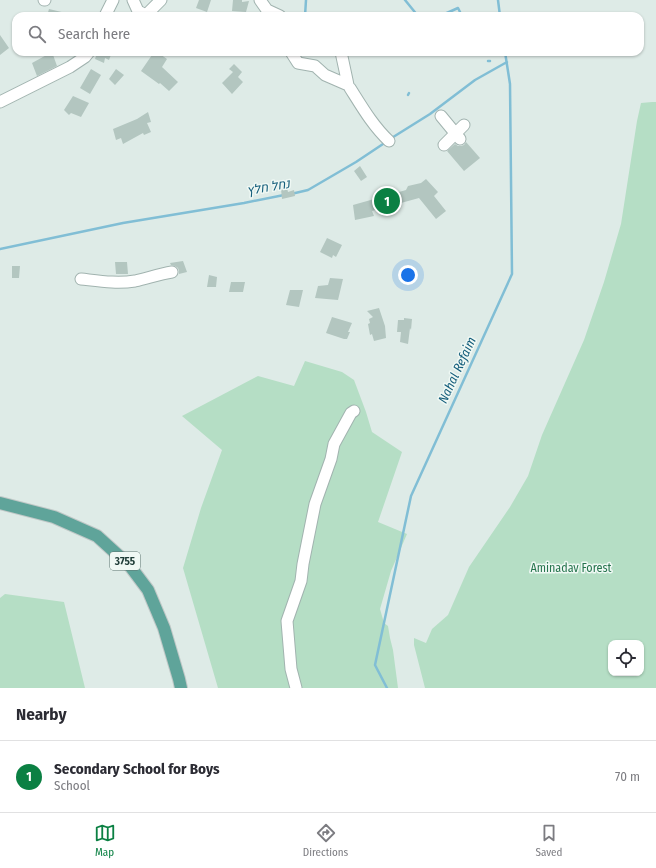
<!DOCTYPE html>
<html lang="en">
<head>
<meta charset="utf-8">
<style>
  body { margin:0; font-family:"Fira Sans Condensed",Heebo,sans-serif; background:#f2f2f3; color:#2b2b33 }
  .controls { position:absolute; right:12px; bottom:12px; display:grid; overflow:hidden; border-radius:8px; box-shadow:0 1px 3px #0004 }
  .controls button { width:36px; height:36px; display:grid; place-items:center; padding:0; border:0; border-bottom:1px solid #e1e1e2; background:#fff; color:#2b2b33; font:20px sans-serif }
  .you { position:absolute; left:408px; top:275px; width:14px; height:14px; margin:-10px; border:3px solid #fff; border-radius:50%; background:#1a73e8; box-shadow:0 0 0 6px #1a73e833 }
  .badge { display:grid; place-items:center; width:26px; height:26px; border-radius:50%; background:#0b8043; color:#fff; font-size:13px; font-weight:700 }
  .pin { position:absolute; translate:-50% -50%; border:2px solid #fff; box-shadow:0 1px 4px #0006 }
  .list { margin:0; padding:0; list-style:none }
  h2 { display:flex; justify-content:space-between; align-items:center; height:52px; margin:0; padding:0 16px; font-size:17px }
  h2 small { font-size:13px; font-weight:400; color:#7c7c81 }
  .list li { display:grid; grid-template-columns:26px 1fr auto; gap:12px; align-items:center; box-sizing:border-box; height:72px; padding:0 16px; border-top:1px solid #e1e1e2 }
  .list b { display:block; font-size:15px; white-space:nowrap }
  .list p { margin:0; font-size:13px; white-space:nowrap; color:#7c7c81 }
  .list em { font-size:13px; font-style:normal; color:#7c7c81 }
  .icon { flex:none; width:22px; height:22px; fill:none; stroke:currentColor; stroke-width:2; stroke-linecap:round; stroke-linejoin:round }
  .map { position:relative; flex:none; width:656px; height:688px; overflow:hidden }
  .search { position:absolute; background:#fff; box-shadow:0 1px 3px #0004; left:12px; right:12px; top:12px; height:44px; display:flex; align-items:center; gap:10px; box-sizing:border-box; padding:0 14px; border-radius:12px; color:#7c7c81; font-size:15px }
  .sheet { height:124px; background:#fff }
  nav { display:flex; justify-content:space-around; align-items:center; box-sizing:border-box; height:56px; border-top:1px solid #e1e1e2; background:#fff; font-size:11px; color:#7c7c81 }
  nav a { display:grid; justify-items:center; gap:2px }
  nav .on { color:#0b8043 }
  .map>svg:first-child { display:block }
</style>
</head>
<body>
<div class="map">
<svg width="656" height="688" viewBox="0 0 656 688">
  <rect width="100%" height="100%" fill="#deebe7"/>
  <path fill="#b5dec5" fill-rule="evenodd" d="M652,102H656V688H425L414,645V638L426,643L432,629L448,615L469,567L510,507L528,476L542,435L584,340L604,282L621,224L637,121L641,103ZM611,643H641V673H611Z
    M305,361L342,372L354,380L366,412L372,432L402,452L378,522L407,534L391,571L380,609L384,623L388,626L390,638L393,650L398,688H218L183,568L201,508L222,450L182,416L258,376L294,386Z
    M5,594L64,602L85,688H0V598Z"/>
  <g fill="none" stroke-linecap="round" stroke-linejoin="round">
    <path stroke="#81bed5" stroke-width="2.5" d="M405,0L418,16
      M498,0L500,16
      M305,16L306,0
      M440,16L458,8L462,16
      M465,16L468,15
      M488,61H490
      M408,95L409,93
      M390,139L430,114L475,80L507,62
      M291,194L308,190L356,162L386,142
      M0,249L123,223L244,203L284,195
      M387,688L375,665L411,496L512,274L510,84L505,52"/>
  </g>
  <path fill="#b3c6c0" d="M199,0H211L207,12L196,8Z
    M233,0H242V2L249,1L246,12L232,11Z
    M49,9L70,14L69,16H47Z
    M0,35L9,48L0,55Z
    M52,52L57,66L37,76L32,63Z
    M96,52H112L109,60L105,58L104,63L95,59L97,53Z
    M154,52H157L167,59L162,67L178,82L169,91L160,83L159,84L141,71Z
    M234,64L242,72L238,77L243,82L232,94L222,83L233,72L229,69Z
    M91,69L101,75L90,94L80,88Z
    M116,69L124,75L115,85L109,79Z
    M73,96L89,103L81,117L71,113L69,115L64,110Z
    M148,112L151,122L147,123L151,132L144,135L143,133L123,144L121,138L116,140L113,129L137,119Z
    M466,142L480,158L464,171L447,151L455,144L458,146H461L464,145Z
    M360,166L367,177L361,181L354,171Z
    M426,179L438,192L434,196L446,211L436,219L419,198L372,211L374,216L355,220L353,205L406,190L408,186L421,183Z
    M287,188L288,192L294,190L295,196L282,199L281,189Z
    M327,238L342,245L336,257L333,255L332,258L320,252Z
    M183,261L187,272L179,274V271L178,268L175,266L171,265L170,263Z
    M115,262H127L128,274H116Z
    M12,266H20L19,278H12Z
    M209,275L217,277L216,287H207Z
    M330,278L343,279L338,300L315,298L318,286L328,285Z
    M231,282H245L243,292H229Z
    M290,290H303L299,307L286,305Z
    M379,308L385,326L386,338L374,341L372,334L370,335L368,324L370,323L369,319L373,317L367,311Z
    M332,317L352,323L348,332H350L347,339H344L326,333Z
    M404,318L412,319L411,330L410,328L408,344L400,342L401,332H397L398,320H404Z"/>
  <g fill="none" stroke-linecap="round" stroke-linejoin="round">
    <g stroke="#a1b3af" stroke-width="13">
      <path id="minor" d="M44,0H45
        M133,0L138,11L146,15L161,0
        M260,0L267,10L280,16
        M105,16L113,0
        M291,52L298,63L315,66L325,75L348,85L347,80L341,52
        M350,88C362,107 373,126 389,141
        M0,102L70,67L85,57L89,52
        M441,116L460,139
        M444,145L464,125
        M81,279C99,281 117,284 135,281C148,278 160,274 172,272
        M296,688L291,669L287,621L301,581L303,564L315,504L331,459L334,444L351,413L354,411"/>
    </g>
    <g stroke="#c0c8c7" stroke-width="14">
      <path id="major" d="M0,503L54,517L97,536L130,566L148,590L164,628L179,679L181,688"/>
    </g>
    <use href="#minor" stroke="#fff" stroke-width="11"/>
    <use href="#major" stroke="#5fa49a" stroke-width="12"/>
  </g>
  <g text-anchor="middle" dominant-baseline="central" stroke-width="3" stroke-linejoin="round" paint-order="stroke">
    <rect fill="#eff8f4" stroke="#5d7470" stroke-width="1" x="110" y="552" width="30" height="18" rx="3"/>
    <g font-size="11" font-weight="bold" fill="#1e3c37">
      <text x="125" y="561">3755</text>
    </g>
    <g font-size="12" fill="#26754e" stroke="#eff8f4">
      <text x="571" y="568">Aminadav Forest</text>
    </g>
    <g font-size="13" font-style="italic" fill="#155e7b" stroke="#eff8f4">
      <text transform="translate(268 187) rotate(-10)">נחל חלץ</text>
      <text transform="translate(457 370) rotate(-65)">Nahal Refaim</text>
    </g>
  </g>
</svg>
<div class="controls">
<button><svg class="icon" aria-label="locate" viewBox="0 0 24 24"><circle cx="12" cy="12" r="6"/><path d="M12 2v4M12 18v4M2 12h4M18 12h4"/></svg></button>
</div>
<div class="you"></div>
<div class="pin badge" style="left:387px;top:201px">1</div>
<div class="search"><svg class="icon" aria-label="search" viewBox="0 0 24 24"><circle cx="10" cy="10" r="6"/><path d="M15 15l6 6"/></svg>Search here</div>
</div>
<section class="sheet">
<h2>Nearby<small></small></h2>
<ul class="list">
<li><span class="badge">1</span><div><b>Secondary School for Boys</b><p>School</p></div><em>70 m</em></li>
</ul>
</section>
<nav>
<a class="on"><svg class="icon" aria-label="map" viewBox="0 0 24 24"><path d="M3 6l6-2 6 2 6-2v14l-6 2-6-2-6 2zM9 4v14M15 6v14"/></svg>Map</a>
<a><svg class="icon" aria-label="directions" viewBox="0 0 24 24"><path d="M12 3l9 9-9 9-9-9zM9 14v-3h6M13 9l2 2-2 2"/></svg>Directions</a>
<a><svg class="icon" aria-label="saved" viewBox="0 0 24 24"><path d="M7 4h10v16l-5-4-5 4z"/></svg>Saved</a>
</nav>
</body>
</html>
